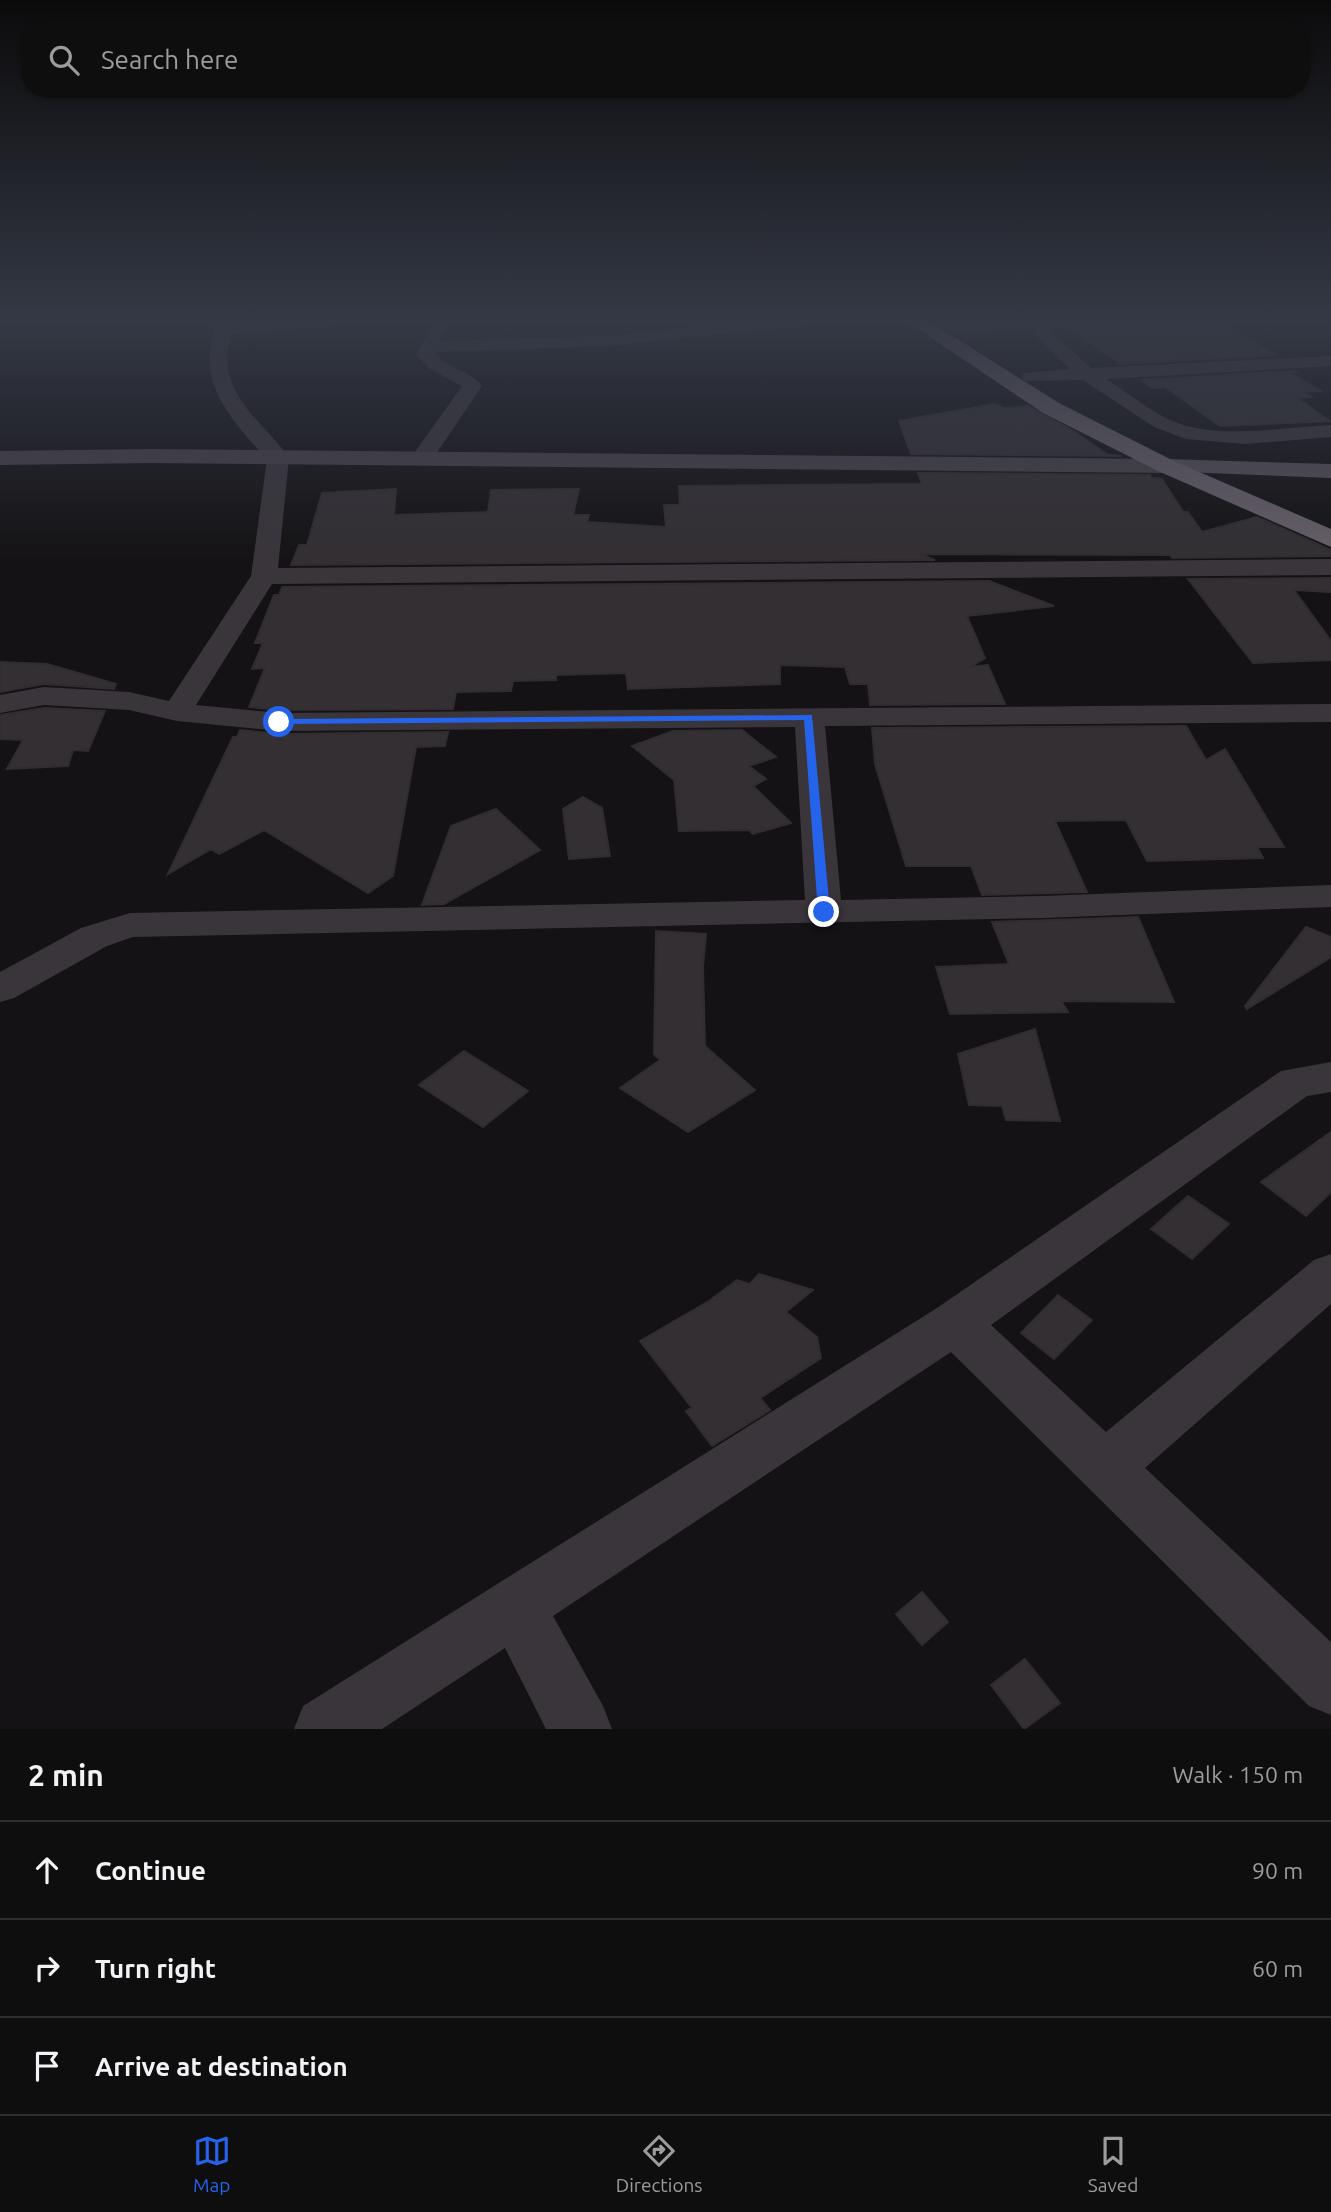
<!DOCTYPE html>
<html lang="en">
<head>
<meta charset="utf-8">
<style>
  body { margin:0; font-family:Ubuntu,sans-serif; background:#181718; color:#f1f3f6 }
  .stop { position:absolute; width:21px; height:21px; margin:-16px; border:5px solid #2563eb; border-radius:50%; background:#fff }
  .stop.end { background:#2563eb; border-color:#fff; box-shadow:0 2px 7px #0008 }
  .list { margin:0; padding:0; list-style:none }
  h2 { display:flex; justify-content:space-between; align-items:center; height:91px; margin:0; padding:0 28px; font-size:30px }
  h2 small { font-size:23px; font-weight:400; color:#9b9c9e }
  .list li { display:grid; grid-template-columns:46px 1fr auto; gap:21px; align-items:center; box-sizing:border-box; height:98px; padding:0 28px; border-top:2px solid #2f2e2f }
  .list b { display:block; font-size:26px; white-space:nowrap }
  .list em { font-size:23px; font-style:normal; color:#9b9c9e }
  .icon { flex:none; width:38px; height:38px; fill:none; stroke:currentColor; stroke-width:2; stroke-linecap:round; stroke-linejoin:round }
  .map { position:relative; flex:none; width:1331px; height:1729px; overflow:hidden }
  .search { position:absolute; background:#0f0e0f; box-shadow:0 2px 5px #0004; left:21px; right:21px; top:21px; height:77px; display:flex; align-items:center; gap:18px; box-sizing:border-box; padding:0 24px; border-radius:28px; color:#9b9c9e; font-size:26px }
  .sheet { height:385px; background:#0f0e0f }
  nav { display:flex; justify-content:space-around; align-items:center; box-sizing:border-box; height:98px; border-top:2px solid #2f2e2f; background:#0f0e0f; font-size:19px; color:#9b9c9e }
  nav a { display:grid; justify-items:center; gap:4px }
  nav .on { color:#2563eb }
  .map>svg:first-child { display:block }
</style>
</head>
<body>
<div class="map">
<svg width="1331" height="1729" viewBox="0 0 1331 1729">
  <rect width="100%" height="100%" fill="#141214"/>
  <path fill="#332f33" stroke="#302c30" stroke-width="2" d="M1155,320H1218L1275,355L1120,364L1069,328L1078,324Z
    M1294,371L1296,372L1290,373L1321,391L1304,392L1311,397L1297,398L1330,421L1220,426L1165,387L1153,388L1142,380Z
    M994,404L1004,408L1028,406L1075,432L1108,455L1122,456L911,454L899,421Z
    M918,473L1150,475L1151,478L1162,479L1183,512H1188L1202,532L1257,517L1331,550V556L1172,558L1170,555L920,554L935,560L291,565L299,545H307L322,493L396,489L394,515L488,512L491,490L579,489L573,515H589L587,522L666,527L664,505H680L679,486L922,484Z
    M1331,578V592L1294,590L1331,641V660L1253,663L1188,579Z
    M989,581L1054,606L967,616L985,658L970,667L988,665L1005,704L870,705L868,684H850L845,667L780,665V684L628,689L626,673L556,675V680L513,681L511,691L456,692L453,709L279,710L249,707L265,668L252,669L263,643H255L274,595H279L282,587Z
    M0,662L47,664L116,684L114,689L44,684L0,692Z
    M44,708L105,711L88,751L73,750L68,766L7,769L23,740L0,739V715Z
    M1186,726L1206,760L1225,749L1284,847H1257L1263,858L1147,861L1126,820L1055,821L1087,892L982,895L971,866H906L875,764L872,728Z
    M240,730L279,734L448,732L445,746L416,747L393,876L368,893L264,830L219,854L211,849L168,874L233,737H237Z
    M742,730L776,757L749,766L766,779L753,786L791,823L753,834L749,830L679,831L674,780L632,746L673,731Z
    M583,797L602,808L610,856L569,859L563,809Z
    M496,809L540,850L444,904L422,905L451,826Z
    M1138,917L1174,1002L1061,1001L1068,1012L950,1014L936,967L1009,964L992,922Z
    M1306,927L1331,937V957L1247,1009L1245,1006Z
    M656,931L706,934L703,967L705,1046L755,1090L688,1132L620,1088L660,1060L654,1054Z
    M1035,1029L1060,1121L1006,1120L1002,1106L969,1105L958,1054Z
    M464,1051L528,1091L483,1127L419,1085Z
    M1331,1132V1192L1306,1216L1261,1182Z
    M1188,1196L1229,1224L1192,1259L1151,1229Z
    M759,1274L813,1290L786,1312L817,1337L821,1358L760,1398L770,1410L712,1446L686,1411L692,1408L640,1341L709,1301L737,1280L750,1284Z
    M1058,1295L1092,1320L1054,1359L1021,1333Z
    M922,1592L948,1622L922,1645L896,1614Z
    M1025,1659L1060,1703L1024,1729L991,1685Z"/>
  <g fill="none" stroke-linecap="round" stroke-linejoin="round">
    <path fill="#3a353b" fill-rule="evenodd" d="M212,320H228L230,324L276,320H338L330,325L231,334C230,342 227,349 227,356C227,401 266,425 289,458L278,568L1331,559V575L272,584L196,705L279,713L1331,704V722L825,726L841,900L1043,896L1331,885V907L1043,918L133,937L107,946L14,998L0,1002V972L81,928L130,913L805,900L795,727L279,731L177,721L129,710L44,705L0,713V695L44,687L129,692L169,701L251,576L267,459C244,434 214,403 210,368C208,351 216,337 212,320Z
      M436,320H452L439,341L611,336L756,320H809L801,325L611,346L435,352C442,367 469,369 482,386L429,464H413L410,459L462,386L430,369L416,355Z
      M997,320H1079L1071,325L1046,327L1091,368L1331,356V366L1106,379C1132,395 1161,421 1191,427C1237,437 1285,427 1331,425V437L1245,444L1186,439L1154,427L1083,380L1024,381L1022,377L1024,373L1070,369L1028,328L953,333L944,328L953,323Z
      M1331,1062V1092L1307,1096L991,1325L1106,1432L1314,1260L1331,1254V1304L1145,1468L1331,1642V1715L1309,1706L951,1352L553,1616L603,1706L612,1729H546L505,1648L382,1729H294L303,1706L937,1308L1281,1071Z"/>
    <path fill="#474149" fill-rule="evenodd" d="M152,449L1166,459L1174,461L1178,466L1174,471L1166,473L152,463L0,465V451Z"/>
    <path fill="#564f58" fill-rule="evenodd" d="M1166,459L1331,464V478L1158,471L1154,466L1158,461Z"/>
    <path fill="#675f69" fill-rule="evenodd" d="M905,320H927L1059,403L1174,461L1331,529V547L1158,471L1043,413Z"/>
  </g>
  <linearGradient id="sky" x2="0" y2="1"><stop stop-color="#0b0a0b"/><stop offset="0.57" stop-color="#343945"/><stop offset="1" stop-color="#343945" stop-opacity="0"/></linearGradient>
  <rect width="1331" height="562" fill="url(#sky)"/>
  <path fill="#2563eb" d="M812,715L830,912L824,915L818,912L804,720L279,724L274,722L279,719Z"/>
</svg>
<div class="stop" style="left:279px;top:722px"></div>
<div class="stop end" style="left:824px;top:912px"></div>
<div class="search"><svg class="icon" aria-label="search" viewBox="0 0 24 24"><circle cx="10" cy="10" r="6"/><path d="M15 15l6 6"/></svg>Search here</div>
</div>
<section class="sheet">
<h2>2 min<small>Walk · 150 m</small></h2>
<ul class="list">
<li><svg class="icon" aria-label="ahead" viewBox="0 0 24 24"><path d="M12 20V5M6 11l6-6 6 6"/></svg><div><b>Continue</b></div><em>90 m</em></li>
<li><svg class="icon" aria-label="right" viewBox="0 0 24 24"><path d="M7 20v-9h11M14 6l5 5-5 5"/></svg><div><b>Turn right</b></div><em>60 m</em></li>
<li><svg class="icon" aria-label="arrive" viewBox="0 0 24 24"><path d="M6 21V4h12l-3 4 3 4H6"/></svg><div><b>Arrive at destination</b></div></li>
</ul>
</section>
<nav>
<a class="on"><svg class="icon" aria-label="map" viewBox="0 0 24 24"><path d="M3 6l6-2 6 2 6-2v14l-6 2-6-2-6 2zM9 4v14M15 6v14"/></svg>Map</a>
<a><svg class="icon" aria-label="directions" viewBox="0 0 24 24"><path d="M12 3l9 9-9 9-9-9zM9 14v-3h6M13 9l2 2-2 2"/></svg>Directions</a>
<a><svg class="icon" aria-label="saved" viewBox="0 0 24 24"><path d="M7 4h10v16l-5-4-5 4z"/></svg>Saved</a>
</nav>
</body>
</html>
